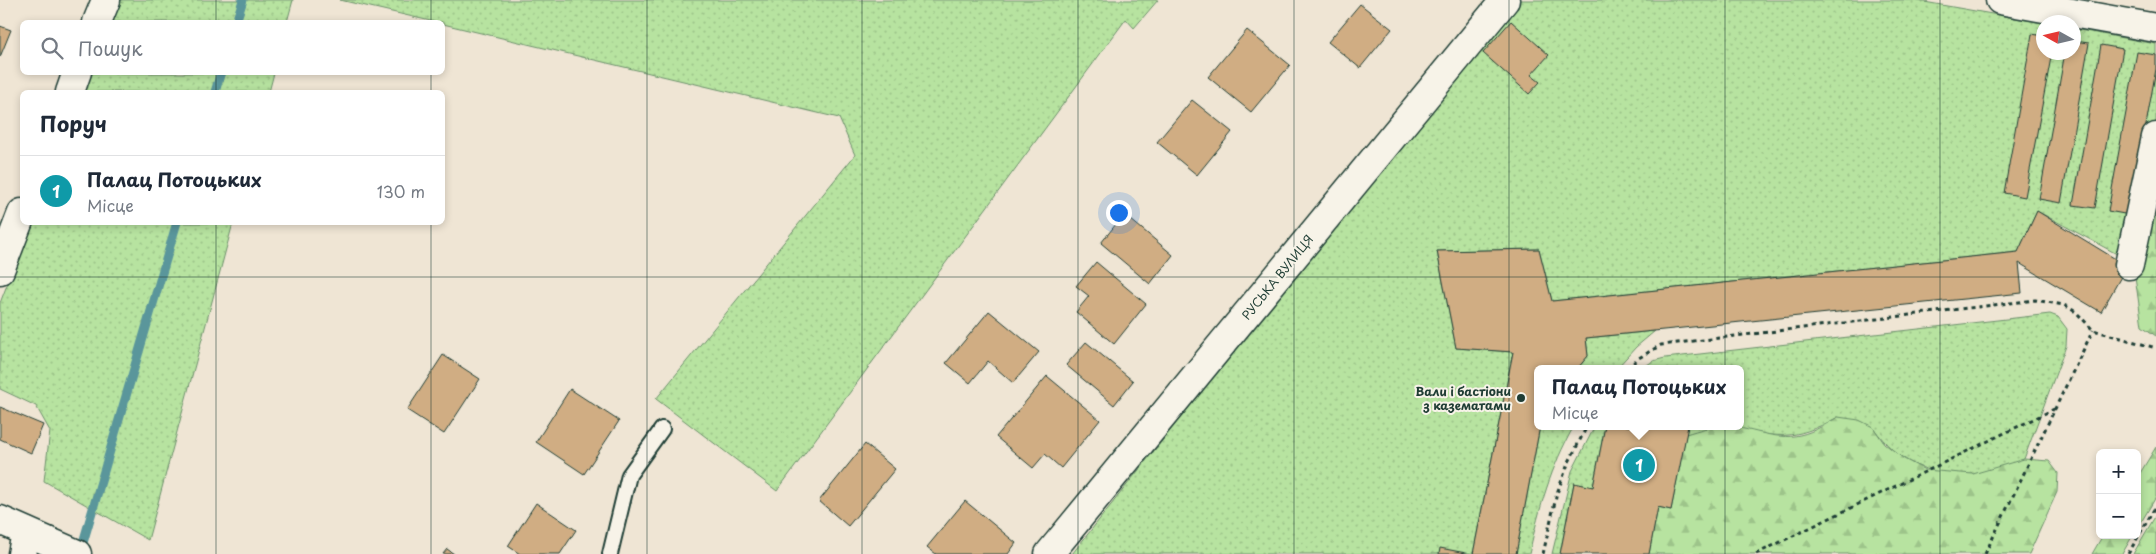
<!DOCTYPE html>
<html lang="uk">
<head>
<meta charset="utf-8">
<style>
  body { margin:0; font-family:"Playpen Sans",sans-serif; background:#f6f6f7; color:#1f2937 }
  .controls { position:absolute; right:15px; bottom:15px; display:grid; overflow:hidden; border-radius:8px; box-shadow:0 2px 8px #0003 }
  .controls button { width:45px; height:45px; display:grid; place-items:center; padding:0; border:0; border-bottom:1px solid #e0e1e3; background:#fff; color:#1f2937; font:25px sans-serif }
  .compass { position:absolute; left:2036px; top:15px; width:45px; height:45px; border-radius:50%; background:#fff; box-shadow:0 2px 8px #0003; rotate:278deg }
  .you { position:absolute; left:1118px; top:212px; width:18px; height:18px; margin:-12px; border:4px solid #fff; border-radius:50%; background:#1a73e8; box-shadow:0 0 0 8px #1a73e833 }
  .badge { display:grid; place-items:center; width:32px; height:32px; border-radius:50%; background:#111827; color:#fff; font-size:16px; font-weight:700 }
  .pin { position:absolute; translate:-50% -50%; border:2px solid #fff; box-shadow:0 1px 5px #0006 }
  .popup { position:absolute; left:1534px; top:365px; width:210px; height:65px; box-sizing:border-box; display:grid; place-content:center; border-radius:8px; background:#fff; filter:drop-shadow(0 1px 4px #0005); font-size:16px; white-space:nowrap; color:#747a83 }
  .popup b { font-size:19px; color:#1f2937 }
  .popup::after { content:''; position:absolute; left:50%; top:100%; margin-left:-10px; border:10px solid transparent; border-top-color:#fff }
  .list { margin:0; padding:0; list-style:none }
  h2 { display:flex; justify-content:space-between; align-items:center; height:65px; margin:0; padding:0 20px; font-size:21px }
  h2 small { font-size:16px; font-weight:400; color:#747a83 }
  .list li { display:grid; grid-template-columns:32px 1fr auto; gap:15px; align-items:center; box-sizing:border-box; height:70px; padding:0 20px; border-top:1px solid #e0e1e3 }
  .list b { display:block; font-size:19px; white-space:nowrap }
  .list p { margin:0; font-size:16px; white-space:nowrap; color:#747a83 }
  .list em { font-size:16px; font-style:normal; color:#747a83 }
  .icon { flex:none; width:28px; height:28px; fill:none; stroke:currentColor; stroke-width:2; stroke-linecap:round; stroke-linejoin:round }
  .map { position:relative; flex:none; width:2156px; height:554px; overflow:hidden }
  .search { position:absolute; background:#fff; box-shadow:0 2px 8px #0003; left:20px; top:20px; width:425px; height:55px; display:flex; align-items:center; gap:12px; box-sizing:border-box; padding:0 18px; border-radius:8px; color:#747a83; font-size:19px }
  .panel { position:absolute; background:#fff; box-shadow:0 2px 8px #0003; left:20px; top:90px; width:425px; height:135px; border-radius:8px }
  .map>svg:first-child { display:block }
</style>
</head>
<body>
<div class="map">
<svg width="2156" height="554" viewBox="0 0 2156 554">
  <defs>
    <pattern id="grass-dots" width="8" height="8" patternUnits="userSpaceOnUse" patternTransform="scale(1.25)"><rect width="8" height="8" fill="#b7e3a0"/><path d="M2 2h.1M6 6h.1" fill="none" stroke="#9dc48a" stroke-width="1.8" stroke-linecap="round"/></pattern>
    <pattern id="forest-firs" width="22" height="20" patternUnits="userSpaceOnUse" patternTransform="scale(1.25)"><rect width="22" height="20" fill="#b7e3a0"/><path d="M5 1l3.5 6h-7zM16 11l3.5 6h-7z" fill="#9dc48a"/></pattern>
  </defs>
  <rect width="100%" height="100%" fill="#efe5d4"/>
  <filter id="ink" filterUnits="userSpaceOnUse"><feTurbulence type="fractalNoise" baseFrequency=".02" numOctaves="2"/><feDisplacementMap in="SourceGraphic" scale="10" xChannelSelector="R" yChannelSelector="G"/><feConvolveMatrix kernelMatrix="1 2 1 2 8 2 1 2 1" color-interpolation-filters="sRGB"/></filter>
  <g filter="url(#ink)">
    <path fill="url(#grass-dots)" stroke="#6b906a" d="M117,0H293L287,22H109Z
      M340,0H1158L1134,28L1126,19L777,491L656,399L855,155L839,118L443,24L442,22H435Z
      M1520,0H1913L2043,23L2044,52H2074V29L2156,44V135L2128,260L2037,211L2018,252L1552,301L1539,249L1437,251L1456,348L1513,352L1473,554H1072L1433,100Z
      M89,73H274L269,92H81Z
      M31,223H233L148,540L44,481L50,431L36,406L0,389V303Z
      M2050,314L2058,317L2067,329L2066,346L2024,459C2008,465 1989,473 1972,474C1929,477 1897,462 1873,427L1838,417C1791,443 1776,437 1726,426H1740V369H1641L1653,361L1665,358Z
      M1655,331L1636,347L1616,369H1577L1588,356L1586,338Z
      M1540,426H1574C1550,469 1540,506 1529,554H1516Z
      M1595,426H1605L1593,487L1574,483L1560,554H1552L1572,471Z
      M1688,426H1721L1686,434Z"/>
    <path fill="url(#forest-firs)" stroke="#6b906a" d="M2156,147V336L2142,326L2133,262Z
      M1838,417L1859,420L1873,427L1884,443L1904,459L1925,470L1973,474L2024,459L2049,461L2058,473L2057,492L2029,554H1649L1658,507L1671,510L1686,434C1699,430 1711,426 1724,426C1749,427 1774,441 1800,435C1814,432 1826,424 1838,417Z
      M2156,447V497L2137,529V478Z
      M2156,515V554H2133Z
      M2103,535H2133L2122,554H2092Z"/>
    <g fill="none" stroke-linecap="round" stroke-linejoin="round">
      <path stroke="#5a969b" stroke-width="9" d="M236,22L243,0
        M215,92L221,72
        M80,553L177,222"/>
    </g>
    <path fill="#d0ad83" stroke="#1f3d34" d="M1360,4L1392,29L1360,68L1328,42Z
      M1511,21L1549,55L1531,75L1540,82L1529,94L1483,53Z
      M0,26L11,30L0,57Z
      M1247,30L1290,65L1251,112L1208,77Z
      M2032,34L2044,36V52H2052L2025,197L2004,193Z
      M2074,41L2089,43L2061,203L2039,199L2065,52H2074Z
      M2101,45L2123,49L2095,208L2073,205Z
      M2137,52L2156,55V69L2130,215L2108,211Z
      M1192,100L1232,132L1197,175L1157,142Z
      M2037,211L2127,266L2101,312L2019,263L2022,293L1586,338L1588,356L1577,369H1538V426H1540L1516,554H1473L1513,352L1456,348L1437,251L1539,249L1552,301L2018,252Z
      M1124,214L1173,255L1150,284L1101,243Z
      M1096,262L1146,304L1114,344L1076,312L1089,296L1076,286Z
      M989,311L1039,352L1013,383L988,361L970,383L946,363Z
      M1086,342L1133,381L1114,405L1066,365Z
      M443,355L480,379L444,434L407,410Z
      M1047,376L1100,420L1061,468L1045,454L1033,468L996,437Z
      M570,389L619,421L584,474L536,442Z
      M0,407L43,425L31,453L0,439Z
      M1605,426H1688L1671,510L1658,507L1649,554H1560L1574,483L1593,487Z
      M865,444L895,469L848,526L819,501Z
      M965,501L1016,543L1008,554H936L927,547Z
      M536,503L576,530L560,554H520L508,546Z
      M1440,548L1471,554H1439Z
      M447,549L454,554H443Z"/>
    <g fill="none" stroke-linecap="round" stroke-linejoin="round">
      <g stroke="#1f3d34" stroke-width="18">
        <path id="lane" d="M610,554L629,475L662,429"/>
      </g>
      <g stroke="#1f3d34" stroke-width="31">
        <path id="street" d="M2000,0L2156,28
          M97,22L106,0
          M70,92L77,72
          M2129,265L2156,137
          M0,270L22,213
          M22,554L26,532
          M1049,554L1505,0"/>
      </g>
      <g stroke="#1f3d34" stroke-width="31">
        <path id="secondary" d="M0,520L77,554"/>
      </g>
      <path stroke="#1f3d34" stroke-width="3" stroke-dasharray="4 4" stroke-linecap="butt" d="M1628,369L1637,359L1661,345L2035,300L2064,305L2076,312L2093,330L2156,348
        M1543,554L1557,493L1568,464L1587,426
        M1756,554L2054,409
        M1985,554L2093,330
        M2128,554L2156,506"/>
      <use href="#lane" stroke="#f7f3e8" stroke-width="14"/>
      <use href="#street" stroke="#f7f3e8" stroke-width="28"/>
      <use href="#secondary" stroke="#f7f3e8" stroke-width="28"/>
    </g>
  </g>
  <path fill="none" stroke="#1f3d34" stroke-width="1" stroke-opacity="0.55" d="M216,0V22M431,0V22M647,0V554M862,0V554M1078,0V554M1294,0V554M1509,0V554M1725,0V554M1940,0V554M216,72V92M431,72V92M216,222V554M431,222V554M0,277H2156"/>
  <circle fill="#1f3d34" stroke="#f7f3e8" stroke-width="2" cx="1521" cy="398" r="5"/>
  <g text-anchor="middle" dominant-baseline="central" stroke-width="4" stroke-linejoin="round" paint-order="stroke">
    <g font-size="12" fill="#1f3d34" stroke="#f7f3e8">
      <text transform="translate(1277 277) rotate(-51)">РУСЬКА ВУЛИЦЯ</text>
    </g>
    <g font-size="12" font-weight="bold" fill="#1f3d34" stroke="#f7f3e8" text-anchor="end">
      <text x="1511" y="391">Вали і бастіони<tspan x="1511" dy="14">з казематами</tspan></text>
    </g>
  </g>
</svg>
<div class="controls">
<button>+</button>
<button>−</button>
</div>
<svg class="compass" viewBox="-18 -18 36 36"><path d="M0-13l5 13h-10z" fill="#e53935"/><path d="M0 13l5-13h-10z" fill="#747a83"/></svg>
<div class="you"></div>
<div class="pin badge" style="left:1639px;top:465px;background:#0f9aa8">1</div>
<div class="popup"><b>Палац Потоцьких</b>Місце</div>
<div class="search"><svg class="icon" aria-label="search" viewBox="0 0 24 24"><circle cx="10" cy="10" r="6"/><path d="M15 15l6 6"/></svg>Пошук</div>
<section class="panel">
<h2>Поруч<small></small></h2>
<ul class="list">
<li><span class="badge" style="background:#0f9aa8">1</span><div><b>Палац Потоцьких</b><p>Місце</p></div><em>130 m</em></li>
</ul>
</section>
</div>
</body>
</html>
